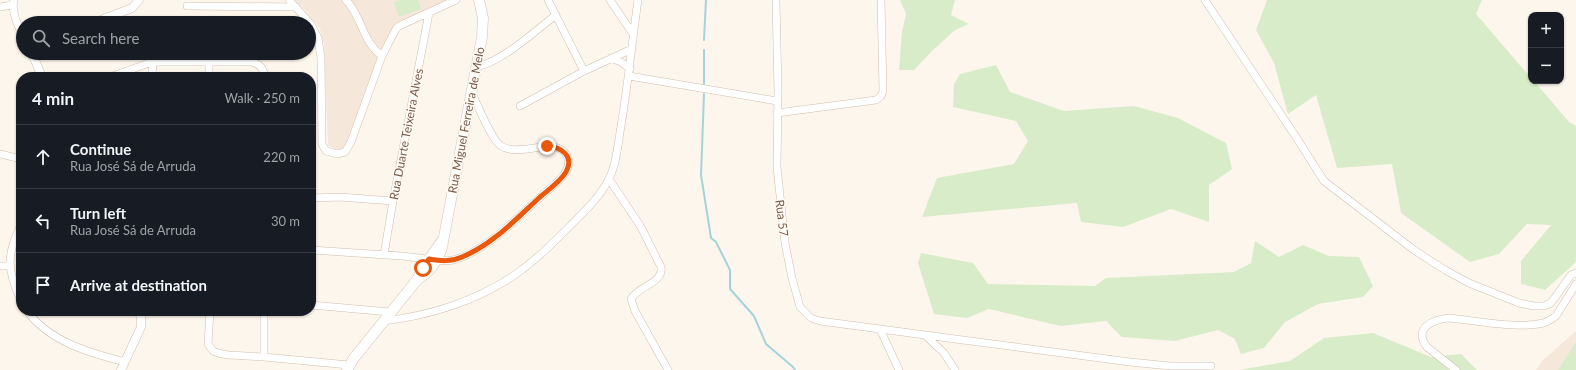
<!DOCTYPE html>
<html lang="en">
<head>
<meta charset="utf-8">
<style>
  body { margin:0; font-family:Lato,sans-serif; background:#20242c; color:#f1f3f6 }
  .controls { position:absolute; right:12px; top:12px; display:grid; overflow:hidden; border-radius:8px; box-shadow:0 1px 3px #0004 }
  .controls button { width:36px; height:36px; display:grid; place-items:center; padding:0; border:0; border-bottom:1px solid #363941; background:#171b24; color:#f1f3f6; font:20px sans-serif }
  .stop { position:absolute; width:12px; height:12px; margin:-9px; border:3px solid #ea580c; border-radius:50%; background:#fff }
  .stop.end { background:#ea580c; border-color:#fff; box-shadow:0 1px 4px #0008 }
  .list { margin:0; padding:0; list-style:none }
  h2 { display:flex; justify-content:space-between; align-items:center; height:52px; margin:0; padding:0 16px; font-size:17px }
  h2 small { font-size:13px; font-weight:400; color:#9ea1a6 }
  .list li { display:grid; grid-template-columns:26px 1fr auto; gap:12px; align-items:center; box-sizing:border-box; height:64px; padding:0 16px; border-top:1px solid #363941 }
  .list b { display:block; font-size:15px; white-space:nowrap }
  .list p { margin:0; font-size:13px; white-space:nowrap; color:#9ea1a6 }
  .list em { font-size:13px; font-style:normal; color:#9ea1a6 }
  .icon { flex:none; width:22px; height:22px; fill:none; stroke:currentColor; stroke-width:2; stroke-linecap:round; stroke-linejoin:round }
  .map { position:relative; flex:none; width:1576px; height:370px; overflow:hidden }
  .search { position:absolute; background:#171b24; box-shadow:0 1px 3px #0004; left:16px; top:16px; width:300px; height:44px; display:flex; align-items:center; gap:10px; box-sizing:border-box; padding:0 14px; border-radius:22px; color:#9ea1a6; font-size:15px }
  .panel { position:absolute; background:#171b24; box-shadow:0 1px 3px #0004; left:16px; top:72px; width:300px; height:244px; border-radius:16px }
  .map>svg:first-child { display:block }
</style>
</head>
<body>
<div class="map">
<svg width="1576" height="370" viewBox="0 0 1576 370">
  <rect width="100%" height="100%" fill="#fdf6ec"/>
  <path fill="#f5e8da" d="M294,0H459L399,30L390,44L356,140L348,151L337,152L328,145L324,45L320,29L306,11Z
    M1576,331V370H1536L1542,361Z"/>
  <path fill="#d8ecc9" d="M401,0H418L421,9L399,17L394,2Z
    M900,0H955L951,15L969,24L955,30L931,52L914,70H899L902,32L906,14Z
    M1267,0H1482L1476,14L1531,78V81H1534L1569,122L1576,126V262L1545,290L1521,284V261L1551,225L1527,224L1499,254L1470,262L1401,213L1392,164L1337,168L1316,95L1288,114L1274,63L1256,30Z
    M996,65L1010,92L1064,111L1134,106L1178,118L1226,143L1232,169L1209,185V222L1171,209L1123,227L1081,222L1077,203L922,217L937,178L1014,164L1028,141L1016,121L953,107L954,84L960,74Z
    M1255,241L1279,257L1303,245L1329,256L1359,257L1373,286L1363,297L1318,304L1285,322L1264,348L1241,354L1235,339L1218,330L1175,341L1122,337L1106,321L1061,326L989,309L967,318L934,314L918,263L921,253L973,263L988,284L1095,286L1106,278L1234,272L1251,263Z
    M1373,333L1431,357L1461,354L1477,370H1239L1290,361L1324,338Z
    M1576,342V370H1558Z"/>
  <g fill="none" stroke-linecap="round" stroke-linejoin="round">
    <path stroke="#a5d3da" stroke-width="2" d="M704,40L706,0
      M704,50V84
      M704,94L701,175L711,238L716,242L730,270V289L754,316L766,344L793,367L795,370"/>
    <g stroke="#d1beb0" stroke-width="8">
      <path id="minor" d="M14,0C11,11 18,26 23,37
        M289,0L311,24L318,38L321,58L322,144L326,151L337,154L345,152L351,142L382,56L396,29L399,26L456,0
        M346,0C363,18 361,40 382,56
        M548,0L584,71
        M610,0L633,34
        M776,0L778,91L777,167L785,243L792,278L800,307L811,318L820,321L925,335L944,353L955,370
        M1205,0L1296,137L1324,181L1414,250L1445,270L1469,283L1519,303L1534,306H1544L1551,303L1571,275L1576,273
        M187,6L296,7
        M0,7L12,5
        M611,58L621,62L630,69
        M477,67C506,59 532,33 556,15
        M629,76L777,101
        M110,77L149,63L158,62H252C260,64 264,69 265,77
        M152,77L153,62
        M209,77V62
        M520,106L584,71L632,49
        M777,113L876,100L881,96L883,91L881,0
        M0,154L21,159
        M609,179L641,227L661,267C664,283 638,286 631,299L635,311L668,370
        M311,198L340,197L393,201
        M21,225C6,255 7,270 21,301
        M311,250C341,252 372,254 402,256C416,257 441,263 453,260C486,252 521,214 546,192C555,184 574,171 567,156C557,135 519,158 501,146C491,139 478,106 472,93
        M384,255L393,201L429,13
        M0,266H9
        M311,305L390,312
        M27,311C50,342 90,353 125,362
        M210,311L208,344L213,351L218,353L228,355L264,357L349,365
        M383,321C429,316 477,301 516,274C536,260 553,243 570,226C584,212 600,197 609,179C617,163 618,143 621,126C628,84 632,42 638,0
        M880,329L899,370
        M925,335L1130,362L1170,366H1211
        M264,357V311
        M1456,370L1427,347C1412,328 1434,319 1450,318C1477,321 1518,329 1543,323C1548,322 1552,319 1556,316L1576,284"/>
    </g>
    <g stroke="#d1beb0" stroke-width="9">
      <path id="tertiary" d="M93,23L132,8L139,0
        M32,53L42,77
        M121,370L141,327V316L137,311"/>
    </g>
    <g stroke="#d6c0b0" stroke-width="11">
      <path id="secondary" d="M417,280C430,272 438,262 442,247L482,37L483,18L479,0
        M347,370L354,358L417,280L423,268L441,242"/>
    </g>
    <use href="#minor" stroke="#fff" stroke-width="7"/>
    <use href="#tertiary" stroke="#fff" stroke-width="8"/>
    <use href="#secondary" stroke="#fff" stroke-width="10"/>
  </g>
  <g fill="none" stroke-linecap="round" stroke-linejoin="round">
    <path stroke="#ea580c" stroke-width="5" d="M423,268L429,259C441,261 451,262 462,257C492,245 516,219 540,197C548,190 560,182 566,172C575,156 561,147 547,146"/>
  </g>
  <g text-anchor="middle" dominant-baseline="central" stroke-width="3" stroke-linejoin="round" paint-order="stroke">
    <g font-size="12" fill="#7a5c4d" stroke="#fffaf3">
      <text transform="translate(466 120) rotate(-79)">Rua Miguel Ferreira de Melo</text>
      <text transform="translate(406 134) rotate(-79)">Rua Duarte Teixeira Alves</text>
      <text transform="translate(782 218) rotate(83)">Rua 57</text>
    </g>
  </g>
</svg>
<div class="controls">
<button>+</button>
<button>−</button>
</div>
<div class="stop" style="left:423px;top:268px"></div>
<div class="stop end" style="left:547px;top:146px"></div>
<div class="search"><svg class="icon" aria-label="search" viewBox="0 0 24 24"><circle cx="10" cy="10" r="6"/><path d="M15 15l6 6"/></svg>Search here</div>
<section class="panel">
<h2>4 min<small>Walk · 250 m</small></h2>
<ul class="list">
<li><svg class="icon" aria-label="ahead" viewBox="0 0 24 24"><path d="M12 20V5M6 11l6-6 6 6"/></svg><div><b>Continue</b><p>Rua José Sá de Arruda</p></div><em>220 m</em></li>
<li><svg class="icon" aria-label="left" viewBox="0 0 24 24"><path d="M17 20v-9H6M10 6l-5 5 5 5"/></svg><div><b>Turn left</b><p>Rua José Sá de Arruda</p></div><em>30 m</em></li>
<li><svg class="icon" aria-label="arrive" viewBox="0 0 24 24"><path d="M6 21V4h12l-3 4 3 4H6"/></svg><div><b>Arrive at destination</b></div></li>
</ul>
</section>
</div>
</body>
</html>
